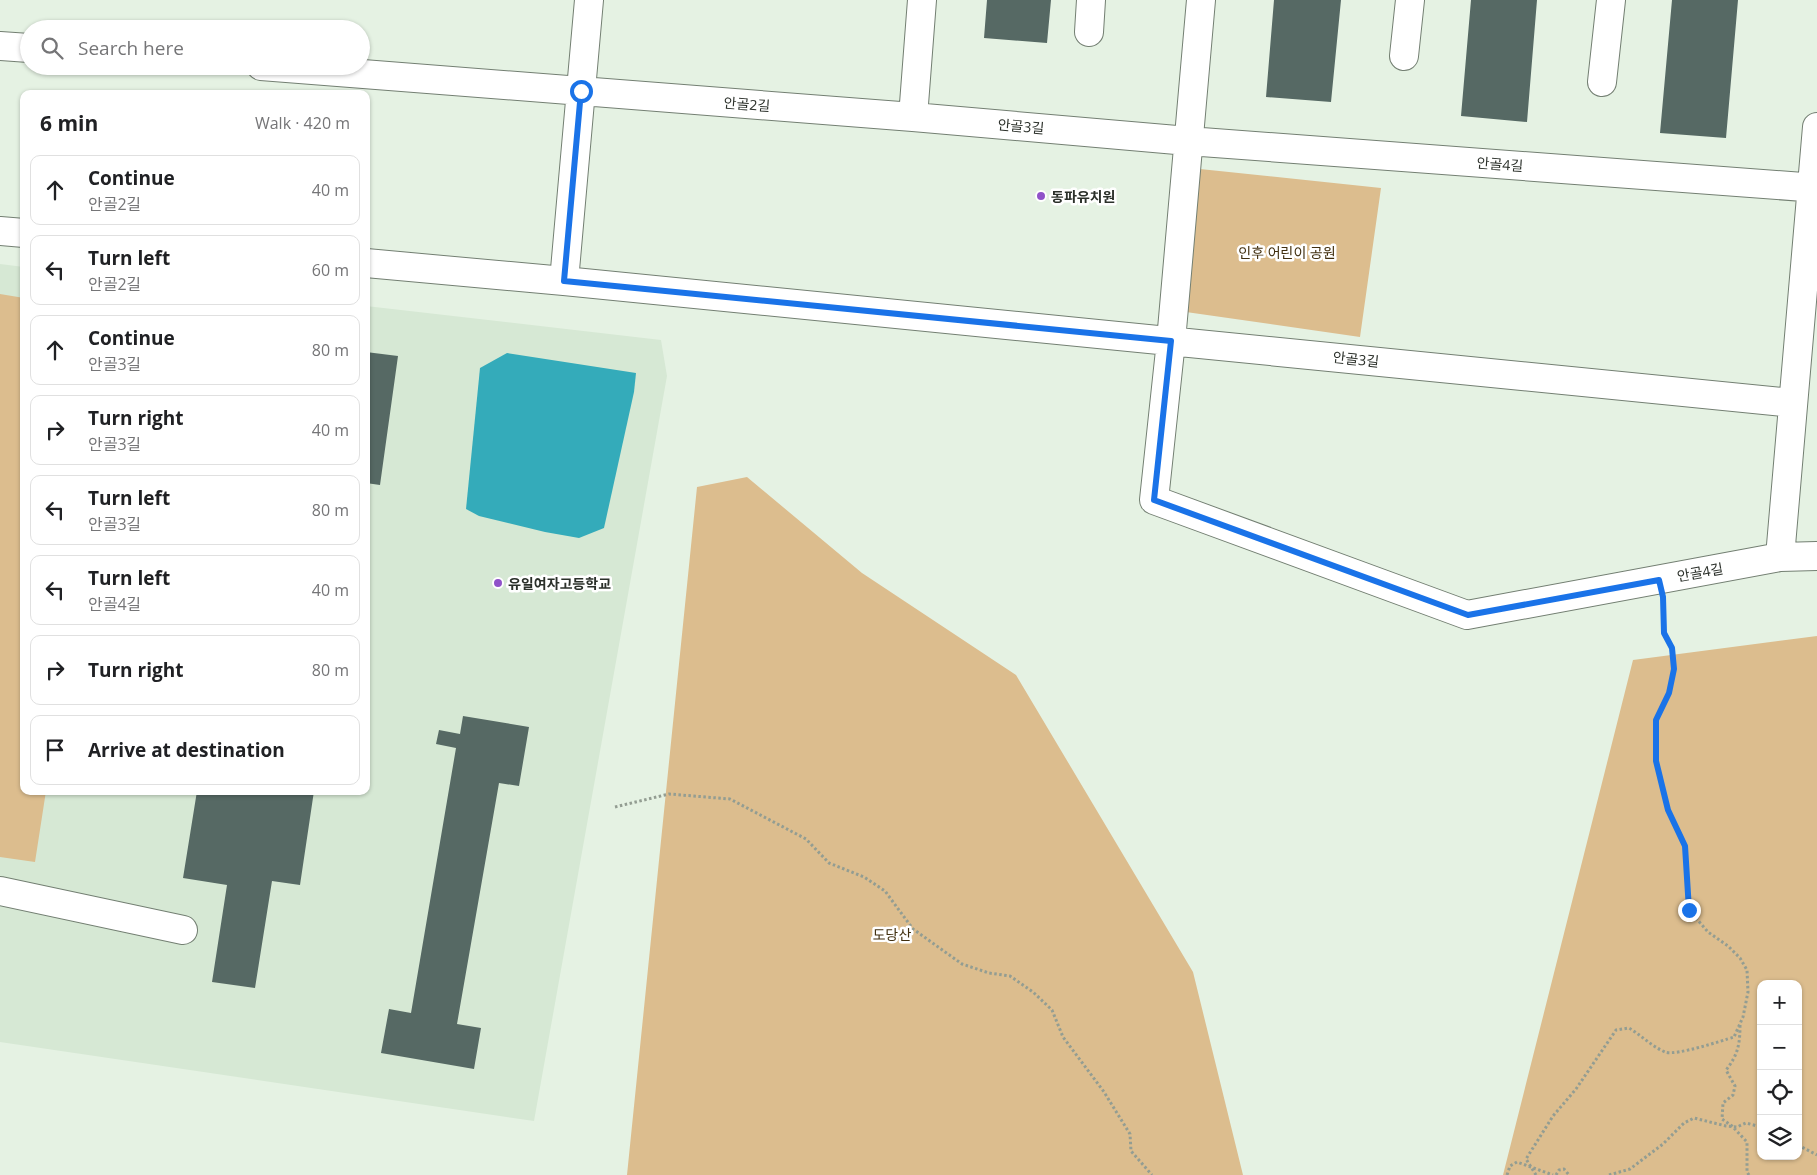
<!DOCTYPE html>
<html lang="en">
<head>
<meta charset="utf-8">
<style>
  body { margin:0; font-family:"Open Sans","Noto Sans KR",sans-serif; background:#f6f6f6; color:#202124 }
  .controls { position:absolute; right:15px; bottom:15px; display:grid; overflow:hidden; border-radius:10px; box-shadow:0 1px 4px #0004 }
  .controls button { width:45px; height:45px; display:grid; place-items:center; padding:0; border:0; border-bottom:1px solid #e0e0e0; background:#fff; color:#202124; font:25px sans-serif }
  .stop { position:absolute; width:15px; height:15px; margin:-11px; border:4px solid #1a73e8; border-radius:50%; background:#fff }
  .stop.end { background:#1a73e8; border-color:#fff; box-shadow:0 1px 5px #0008 }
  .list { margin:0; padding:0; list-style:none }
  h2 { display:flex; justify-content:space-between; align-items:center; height:65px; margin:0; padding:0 20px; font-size:21px }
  h2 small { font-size:16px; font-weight:400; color:#757577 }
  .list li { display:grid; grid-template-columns:32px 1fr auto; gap:15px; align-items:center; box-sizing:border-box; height:70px; margin:0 10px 10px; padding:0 10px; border:1px solid #e0e0e0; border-radius:10px }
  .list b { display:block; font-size:19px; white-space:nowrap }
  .list p { margin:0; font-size:16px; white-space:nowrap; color:#757577 }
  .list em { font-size:16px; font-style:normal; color:#757577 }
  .icon { flex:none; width:28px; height:28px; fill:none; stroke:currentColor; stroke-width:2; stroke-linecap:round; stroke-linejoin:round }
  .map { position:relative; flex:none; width:1817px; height:1175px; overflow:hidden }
  .search { position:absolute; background:#fff; box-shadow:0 1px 4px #0004; left:20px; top:20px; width:350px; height:55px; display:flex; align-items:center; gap:12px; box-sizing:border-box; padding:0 18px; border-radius:28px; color:#757577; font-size:19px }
  .panel { position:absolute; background:#fff; box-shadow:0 1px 4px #0004; left:20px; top:90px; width:350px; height:705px; border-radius:10px }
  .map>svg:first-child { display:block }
</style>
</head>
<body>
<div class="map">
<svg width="1817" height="1175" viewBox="0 0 1817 1175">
  <rect width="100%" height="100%" fill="#e5f2e3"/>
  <path fill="#d6e8d4" d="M0,264L24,267V791H366V306L661,340L667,376L534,1121L0,1042Z"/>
  <path fill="#dcbd8e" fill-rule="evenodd" d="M1200,169L1381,188L1360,337L1179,311Z
    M0,294L24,298V791H46L35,862L0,857Z
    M747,477L862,573L1016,675L1193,972L1243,1175H627L697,487Z
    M1817,636V1175H1503L1633,660ZM1761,984H1798V1156H1761Z"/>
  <path fill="#34abba" d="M507,353L636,373L634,392L604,528L579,538L545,532L479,516L466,509L480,368Z"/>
  <path fill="#566964" d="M987,0H1051L1047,43L984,38Z
    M1274,0H1341L1331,102L1266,97Z
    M1471,0H1537L1527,122L1461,116Z
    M1672,0H1738L1726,138L1660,133Z
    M366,352L398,356L380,485L366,483Z
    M463,716L529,727L519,786L499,783L457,1024L481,1028L474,1069L381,1053L389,1009L411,1013L456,748L436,744L439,730L460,734Z
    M197,791H314L300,885L272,881L255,988L212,982L227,885L183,878Z"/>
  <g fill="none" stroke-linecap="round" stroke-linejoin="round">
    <g stroke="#737f72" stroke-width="30">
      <path id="minor" d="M1201,0L1171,341L1154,500L1467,615L1780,557L1817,556
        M1089,32L1091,0
        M0,46L29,48
        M1404,56L1410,0
        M261,66L913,117L1188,141L1817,188
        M1602,82L1611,0
        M913,117L922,0
        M0,231L24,233
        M366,263L564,281L1793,403
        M564,281L589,0
        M1780,557L1817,127
        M0,891L183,930"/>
    </g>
    <path stroke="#939d92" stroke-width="3" stroke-dasharray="2.5 2.5" stroke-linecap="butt" d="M615,807L669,794L730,799L806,839L829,863L864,877L885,891L913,929L962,964L989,973L1010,976L1033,992L1052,1010L1063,1037L1104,1092L1130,1134L1131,1151L1152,1175
      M1740,1025C1740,1044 1738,1055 1726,1070L1735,1086L1733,1095L1723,1103L1722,1119L1732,1126L1747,1142V1172L1749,1175
      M1798,1145L1817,1155
      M1507,1175L1510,1166L1517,1162L1553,1175
      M1536,1175L1526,1159L1553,1116L1576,1089L1616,1030L1629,1028C1641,1035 1651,1046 1665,1052C1676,1056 1721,1041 1734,1037L1743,1017L1748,992L1747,970L1740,958L1728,946L1708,932L1689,910L1685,846L1668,810L1656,761V721L1669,693L1674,669L1672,648L1664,633L1663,607
      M1556,1175L1559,1170L1564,1169L1569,1175
      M1609,1175L1630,1169L1663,1144L1684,1123L1694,1118L1726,1126L1737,1127L1746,1123L1761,1127"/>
    <use href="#minor" stroke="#fff" stroke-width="28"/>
  </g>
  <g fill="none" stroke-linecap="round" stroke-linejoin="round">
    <path stroke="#1a73e8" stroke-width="6" d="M581,91L564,281L1171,341L1154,500L1468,615L1659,580L1663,597L1664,633L1672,648L1674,669L1669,693L1656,720V761L1668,810L1685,846L1689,910"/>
  </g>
  <g fill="#9052c9" stroke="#fff" stroke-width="2">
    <circle cx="1041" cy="196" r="5"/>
    <circle cx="498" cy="583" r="5"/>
  </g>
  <g text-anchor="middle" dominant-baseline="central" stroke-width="5" stroke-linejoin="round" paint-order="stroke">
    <g font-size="14" fill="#2b302a" stroke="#fff">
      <text transform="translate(747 104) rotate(4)">안골2길</text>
      <text transform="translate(1021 126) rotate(5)">안골3길</text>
      <text transform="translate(1500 164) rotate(4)">안골4길</text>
      <text transform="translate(1356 359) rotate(6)">안골3길</text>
      <text transform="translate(1700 572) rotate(-10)">안골4길</text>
    </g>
    <g font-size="14" font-weight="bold" fill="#2b302a" stroke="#fff" text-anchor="start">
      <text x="1051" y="196">동파유치원</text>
      <text x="508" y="583">유일여자고등학교</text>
    </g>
    <g font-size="14" fill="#412f0f" stroke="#fff">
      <text x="1287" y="252">인후 어린이 공원</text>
      <text x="892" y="934">도당산</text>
    </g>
  </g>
</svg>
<div class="controls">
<button>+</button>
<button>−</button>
<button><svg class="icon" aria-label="locate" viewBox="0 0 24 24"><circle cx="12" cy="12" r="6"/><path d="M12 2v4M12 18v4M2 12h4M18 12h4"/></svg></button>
<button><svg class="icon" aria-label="layers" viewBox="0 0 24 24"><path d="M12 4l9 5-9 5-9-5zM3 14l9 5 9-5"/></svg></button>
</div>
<div class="stop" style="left:581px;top:91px"></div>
<div class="stop end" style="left:1689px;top:910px"></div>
<div class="search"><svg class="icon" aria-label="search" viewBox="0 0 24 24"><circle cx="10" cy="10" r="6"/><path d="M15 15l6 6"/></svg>Search here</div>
<section class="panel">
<h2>6 min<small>Walk · 420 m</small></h2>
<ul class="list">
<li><svg class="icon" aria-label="ahead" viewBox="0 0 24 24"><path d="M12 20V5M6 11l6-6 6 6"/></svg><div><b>Continue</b><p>안골2길</p></div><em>40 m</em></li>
<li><svg class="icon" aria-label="left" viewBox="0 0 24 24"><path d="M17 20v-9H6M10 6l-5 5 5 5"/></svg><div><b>Turn left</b><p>안골2길</p></div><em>60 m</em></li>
<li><svg class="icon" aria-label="ahead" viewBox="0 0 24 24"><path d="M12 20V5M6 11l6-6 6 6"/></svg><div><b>Continue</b><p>안골3길</p></div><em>80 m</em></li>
<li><svg class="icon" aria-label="right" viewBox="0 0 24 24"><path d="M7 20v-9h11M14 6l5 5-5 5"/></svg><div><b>Turn right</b><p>안골3길</p></div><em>40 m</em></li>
<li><svg class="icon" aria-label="left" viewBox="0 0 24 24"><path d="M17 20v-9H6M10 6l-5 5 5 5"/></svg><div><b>Turn left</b><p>안골3길</p></div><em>80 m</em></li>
<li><svg class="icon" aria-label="left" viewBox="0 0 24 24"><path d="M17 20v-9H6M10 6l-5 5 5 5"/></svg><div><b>Turn left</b><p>안골4길</p></div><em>40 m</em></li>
<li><svg class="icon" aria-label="right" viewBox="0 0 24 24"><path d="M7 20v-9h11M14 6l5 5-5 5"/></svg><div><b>Turn right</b></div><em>80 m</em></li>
<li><svg class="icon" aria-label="arrive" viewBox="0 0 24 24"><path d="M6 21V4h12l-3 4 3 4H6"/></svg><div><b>Arrive at destination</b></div></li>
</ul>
</section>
</div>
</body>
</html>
